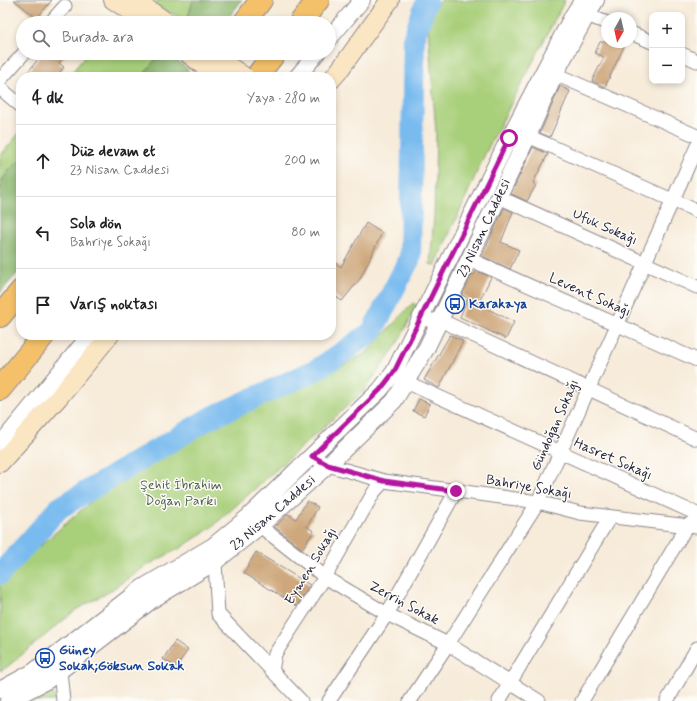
<!DOCTYPE html>
<html lang="tr">
<head>
<meta charset="utf-8">
<style>
  body { margin:0; font-family:Mynerve,sans-serif; background:#f2f2f2; color:#202124 }
  .controls { position:absolute; right:12px; top:12px; display:grid; overflow:hidden; border-radius:8px; box-shadow:0 2px 6px #0003 }
  .controls button { width:36px; height:36px; display:grid; place-items:center; padding:0; border:0; border-bottom:1px solid #e0e0e0; background:#fff; color:#202124; font:20px sans-serif }
  .compass { position:absolute; left:601px; top:12px; width:36px; height:36px; border-radius:50%; background:#fff; box-shadow:0 2px 6px #0003; rotate:188deg }
  .stop { position:absolute; width:12px; height:12px; margin:-9px; border:3px solid #b5179e; border-radius:50%; background:#fff }
  .stop.end { background:#b5179e; border-color:#fff; box-shadow:0 1px 4px #0008 }
  .list { margin:0; padding:0; list-style:none }
  h2 { display:flex; justify-content:space-between; align-items:center; height:52px; margin:0; padding:0 16px; font-size:17px }
  h2 small { font-size:13px; font-weight:400; color:#757577 }
  .list li { display:grid; grid-template-columns:26px 1fr auto; gap:12px; align-items:center; box-sizing:border-box; height:72px; padding:0 16px; border-top:1px solid #e0e0e0 }
  .list b { display:block; font-size:15px; white-space:nowrap }
  .list p { margin:0; font-size:13px; white-space:nowrap; color:#757577 }
  .list em { font-size:13px; font-style:normal; color:#757577 }
  .icon { flex:none; width:22px; height:22px; fill:none; stroke:currentColor; stroke-width:2; stroke-linecap:round; stroke-linejoin:round }
  .map { position:relative; flex:none; width:697px; height:701px; overflow:hidden }
  .search { position:absolute; background:#fff; box-shadow:0 2px 6px #0003; left:16px; top:16px; width:320px; height:44px; display:flex; align-items:center; gap:10px; box-sizing:border-box; padding:0 14px; border-radius:22px; color:#757577; font-size:15px }
  .panel { position:absolute; background:#fff; box-shadow:0 2px 6px #0003; left:16px; top:72px; width:320px; height:268px; border-radius:16px }
  .map>svg:first-child { display:block }
</style>
</head>
<body>
<div class="map">
<svg width="697" height="701" viewBox="0 0 697 701">
  <rect width="100%" height="100%" fill="#fdfcf7"/>
  <filter id="ink" filterUnits="userSpaceOnUse"><feTurbulence type="fractalNoise" baseFrequency=".025" numOctaves="2"/><feDisplacementMap in="SourceGraphic" scale="8" xChannelSelector="R" yChannelSelector="G"/><feConvolveMatrix kernelMatrix="1 2 1 2 8 2 1 2 1" color-interpolation-filters="sRGB"/></filter>
  <filter id="wash" filterUnits="userSpaceOnUse"><feTurbulence type="fractalNoise" baseFrequency=".012" numOctaves="4" result="noise"/><feDisplacementMap in="SourceGraphic" scale="16" xChannelSelector="R" yChannelSelector="G"/><feGaussianBlur stdDeviation="0.9" result="paint"/><feColorMatrix in="noise" values="0 0 0 0 0 0 0 0 0 0 0 0 0 0 0 0 0 1.4 0 .05"/><feComposite in="paint" operator="in"/></filter>
  <g filter="url(#wash)">
    <rect width="100%" height="100%" fill="#f7ebd9"/>
    <path fill="#a8cf79" stroke="#65785a" d="M158,0H193L187,21L155,5Z
      M441,0H565L485,154L435,266L430,264L434,217L436,133L427,14Z
      M88,53H160L142,77H68Z
      M21,131V162H18L0,185V156Z
      M413,303L417,306L396,346L363,392L212,527L182,547L144,567L107,593L77,609L7,667L0,671V583L12,570L100,494L178,441L264,397L326,374L366,353Z
      M49,688L56,698L54,701H26Z"/>
    <path fill="#86b269" stroke="#546a52" d="M193,0H242L225,23H190L187,21Z
      M160,53H167L189,70L183,77H142Z
      M18,162H21V269L0,293V185L8,171Z"/>
    <g fill="none" stroke-linecap="round" stroke-linejoin="round">
      <path stroke="#7abbef" stroke-width="22" d="M0,574L59,508L210,418L318,369L372,332L410,258L414,37L427,0"/>
    </g>
    <g id="blocks">
      <path fill="#cea77c" d="M14,0H52L37,18Z
        M600,42H626L605,87L592,81L604,57L595,53Z
        M43,53H67L59,63L64,67L56,77H24Z
        M560,86L570,91L550,137L540,133Z
        M533,147L548,154L533,183L536,185L527,201L511,194Z
        M504,208L513,212L501,242L519,250L510,269L482,256Z
        M366,223L382,233L360,279L342,301L331,293V260L341,267Z
        M476,271L491,277L478,304L514,322L506,339L460,317L468,298L462,295L472,274L474,275Z
        M450,335L463,341L439,388L424,380Z
        M419,399L430,404L424,416L413,411Z
        M307,501L318,507L307,527L314,531L302,549L275,527L288,514L296,519Z
        M256,552L310,585L297,606L244,573Z
        M175,641L188,650L176,667L163,659Z"/>
    </g>
  </g>
  <g filter="url(#ink)">
    <use href="#blocks" fill-opacity="0" stroke="#8c868a" stroke-width="1"/>
    <g fill="none" stroke-linecap="round" stroke-linejoin="round">
      <g stroke="#8c868a" stroke-width="15">
        <path id="minor" d="M587,15L607,23
          M50,23L65,6
          M631,33L652,42
          M682,54L697,61
          M555,74L697,136
          M0,80L24,53
          M0,88L21,106
          M528,136L697,211
          M499,197L697,287
          M469,259L697,360
          M421,317L427,320H440L697,439
          M406,382L697,514
          M311,456L328,465L384,481L538,502L580,513L697,527
          M260,526L325,577L387,614L448,644L539,701
          M215,562L218,614L301,701
          M56,664L60,671L63,701
          M272,671L275,654L325,577L374,492L384,481
          M329,701L387,614L456,491
          M410,701L448,644L538,502L697,146
          M499,701L610,517
          M582,701L687,526L693,522
          M667,701L697,648"/>
      </g>
      <g stroke="#8c868a" stroke-width="18">
        <path id="tertiary" d="M329,39L362,0
          M297,77L317,53
          M0,445L90,335
          M0,690L33,672L142,588L213,546L247,518L380,390L394,372L509,138L573,15L583,0
          M8,701L48,680L152,600L215,562L260,526L328,465L394,401L426,349L528,136L555,74L587,15L596,0"/>
      </g>
      <g stroke="#8c868a" stroke-width="20">
        <path id="secondary" d="M113,0L148,23
          M139,3L168,23
          M331,80L338,72L390,0
          M0,463L59,397L110,335"/>
      </g>
      <g stroke="#8c868a" stroke-width="24">
        <path id="motorway" d="M244,23L261,0
          M300,23L318,0
          M256,77L275,53
          M0,316L21,291
          M0,389L44,335"/>
      </g>
      <use href="#minor" stroke="#fff" stroke-width="13"/>
      <use href="#tertiary" stroke="#fff" stroke-width="16"/>
      <use href="#secondary" stroke="#fbe6c4" stroke-width="18"/>
      <use href="#motorway" stroke="#f4c16b" stroke-width="22"/>
      <g stroke="#8c868a" stroke-width="20" stroke-linecap="butt">
        <path id="secondary-bridge" d="M187,53L218,77
          M210,53L245,77"/>
      </g>
      <use href="#secondary-bridge" stroke="#fbe6c4" stroke-width="18"/>
    </g>
  </g>
  <g fill="none" stroke-linecap="round" stroke-linejoin="round" filter="url(#ink)">
    <path stroke="#b5179e" stroke-width="5" d="M456,491L384,481L328,465L312,456L380,390L394,372L509,138"/>
  </g>
  <defs>
    <g id="bus-ring" transform="scale(1)"><circle r="9.5" fill="#fdfcf7" stroke="#1a4fb4" stroke-width="1.5"/><path d="M-5-6H5V4H4V6H2V4H-2V6H-4V4H-5ZM-3.5-4V0h7V-4ZM-3.5 1.2v1.5H-2V1.2ZM2 1.2v1.5H3.5V1.2Z" fill="#1a4fb4"/></g>
  </defs>
  <g fill-rule="evenodd">
    <use href="#bus-ring" x="455" y="304"/>
    <use href="#bus-ring" x="45" y="658"/>
  </g>
  <g text-anchor="middle" dominant-baseline="central" stroke-width="3" stroke-linejoin="round" paint-order="stroke">
    <g font-size="14" fill="#22223b" stroke="#fdfcf7">
      <text transform="translate(605 227) rotate(24)">Ufuk Sokağı</text>
      <text transform="translate(484 228) rotate(-65)">23 Nisan Caddesi</text>
      <text transform="translate(590 295) rotate(24)">Levent Sokağı</text>
      <text transform="translate(555 425) rotate(-66)">Gündoğan Sokağı</text>
      <text transform="translate(613 459) rotate(24)">Hasret Sokağı</text>
      <text transform="translate(529 487) rotate(10)">Bahriye Sokağı</text>
      <text transform="translate(273 513) rotate(-41)">23 Nisan Caddesi</text>
      <text transform="translate(311 566) rotate(-59)">Eymen Sokağı</text>
      <text transform="translate(404 603) rotate(28)">Zerrin Sokak</text>
    </g>
    <g font-size="14" font-weight="bold" fill="#164399" stroke="#fdfcf7" text-anchor="start">
      <text x="469" y="304">Karakaya</text>
      <text x="59" y="650">Güney<tspan x="59" dy="16">Sokak;Göksun Sokak</tspan></text>
    </g>
    <g font-size="14" fill="#515f51" stroke="#fdfcf7">
      <text x="181" y="485">Şehit İbrahim<tspan x="181" dy="16">Doğan Parkı</tspan></text>
    </g>
  </g>
</svg>
<div class="controls">
<button>+</button>
<button>−</button>
</div>
<svg class="compass" viewBox="-18 -18 36 36"><path d="M0-13l5 13h-10z" fill="#e53935"/><path d="M0 13l5-13h-10z" fill="#757577"/></svg>
<div class="stop" style="left:509px;top:138px"></div>
<div class="stop end" style="left:456px;top:491px"></div>
<div class="search"><svg class="icon" aria-label="search" viewBox="0 0 24 24"><circle cx="10" cy="10" r="6"/><path d="M15 15l6 6"/></svg>Burada ara</div>
<section class="panel">
<h2>4 dk<small>Yaya · 280 m</small></h2>
<ul class="list">
<li><svg class="icon" aria-label="ahead" viewBox="0 0 24 24"><path d="M12 20V5M6 11l6-6 6 6"/></svg><div><b>Düz devam et</b><p>23 Nisan Caddesi</p></div><em>200 m</em></li>
<li><svg class="icon" aria-label="left" viewBox="0 0 24 24"><path d="M17 20v-9H6M10 6l-5 5 5 5"/></svg><div><b>Sola dön</b><p>Bahriye Sokağı</p></div><em>80 m</em></li>
<li><svg class="icon" aria-label="arrive" viewBox="0 0 24 24"><path d="M6 21V4h12l-3 4 3 4H6"/></svg><div><b>Varış noktası</b></div></li>
</ul>
</section>
</div>
</body>
</html>
